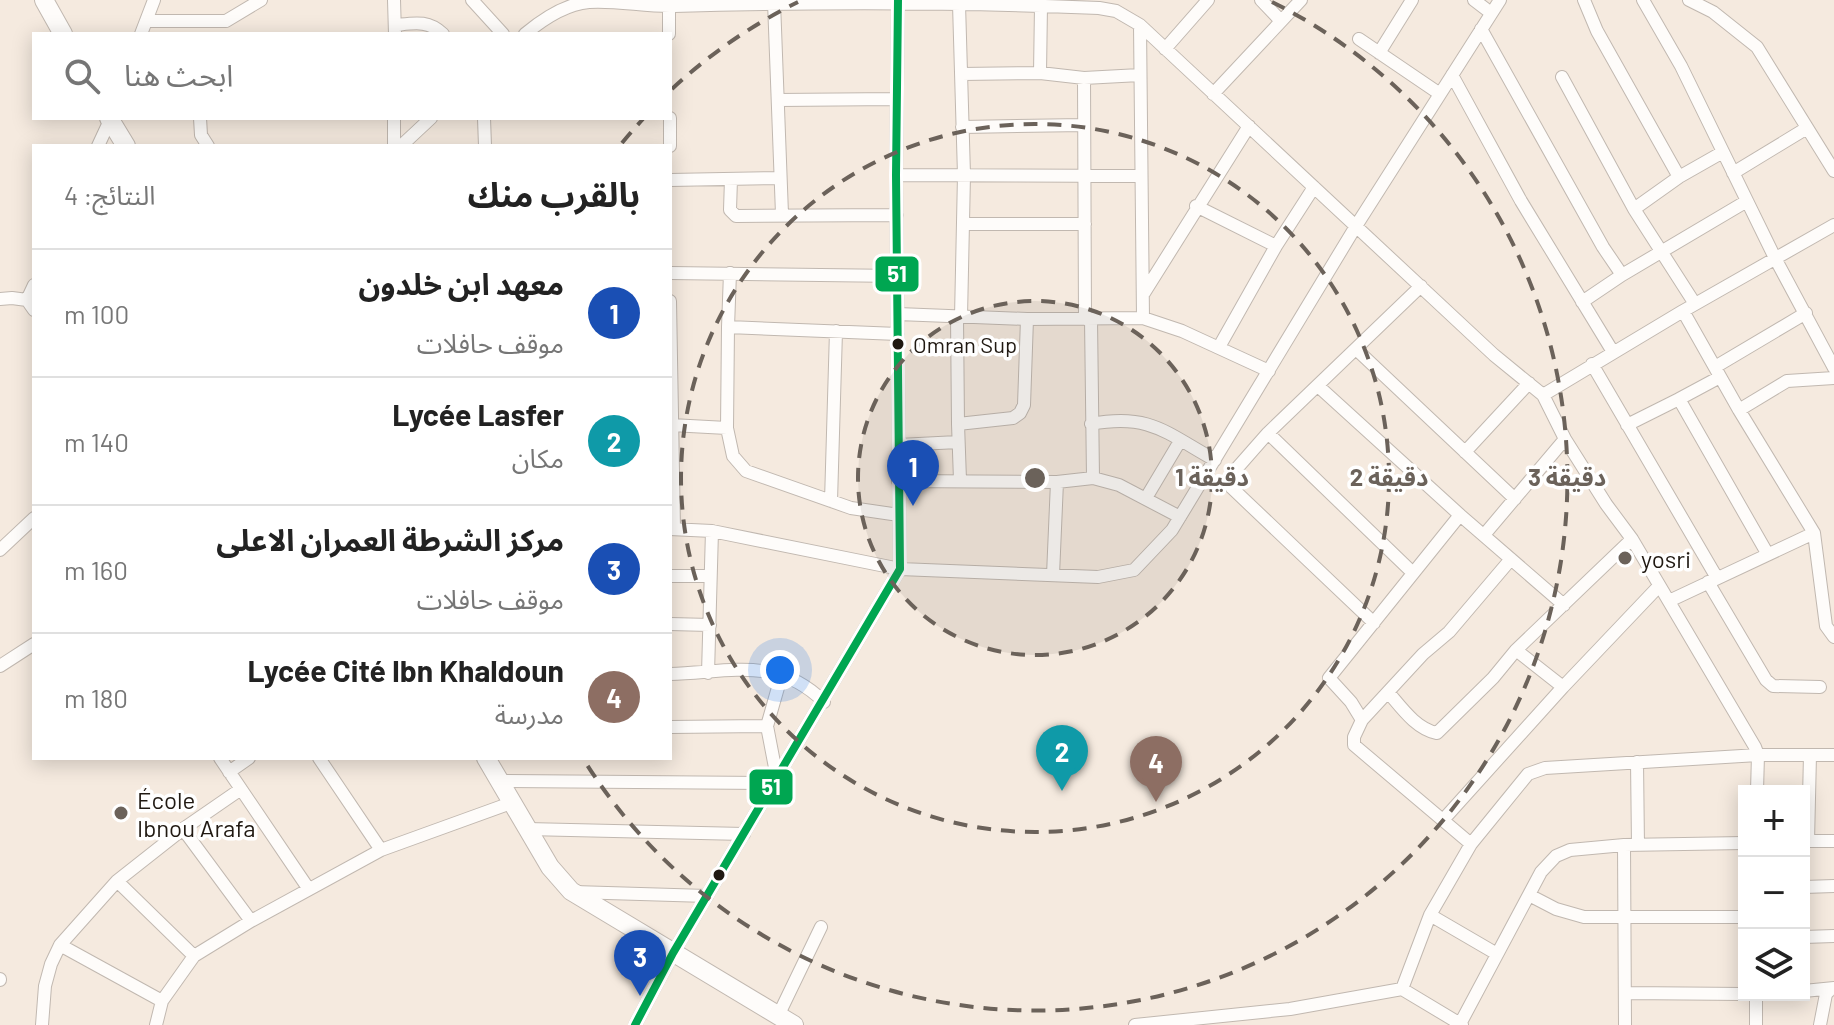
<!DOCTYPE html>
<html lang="ar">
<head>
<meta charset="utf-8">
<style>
  body { margin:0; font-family:Barlow,"Noto Sans Arabic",sans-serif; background:#f6f6f6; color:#222; direction:rtl }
  .controls { position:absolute; right:24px; bottom:24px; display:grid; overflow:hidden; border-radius:0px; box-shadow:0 4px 20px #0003 }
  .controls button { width:72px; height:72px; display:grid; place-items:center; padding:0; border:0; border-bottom:2px solid #e0e0e0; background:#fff; color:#222; font:40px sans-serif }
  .you { position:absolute; left:780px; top:670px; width:28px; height:28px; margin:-20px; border:6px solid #fff; border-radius:50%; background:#1a73e8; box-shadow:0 0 0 12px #1a73e833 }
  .badge { display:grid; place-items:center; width:52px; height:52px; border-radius:50%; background:#1a73e8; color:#fff; font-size:26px; font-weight:700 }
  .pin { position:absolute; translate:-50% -66px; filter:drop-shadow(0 2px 4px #0008) }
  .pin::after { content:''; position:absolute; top:42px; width:28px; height:24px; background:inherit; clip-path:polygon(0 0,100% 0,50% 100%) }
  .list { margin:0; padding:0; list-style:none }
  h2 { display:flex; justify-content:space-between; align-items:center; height:104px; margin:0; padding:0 32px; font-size:34px }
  h2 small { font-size:26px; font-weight:400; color:#767676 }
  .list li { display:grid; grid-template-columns:52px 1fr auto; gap:24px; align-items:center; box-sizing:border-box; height:128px; padding:0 32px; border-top:2px solid #e0e0e0 }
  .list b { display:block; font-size:30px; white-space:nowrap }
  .list p { margin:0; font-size:26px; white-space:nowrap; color:#767676 }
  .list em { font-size:26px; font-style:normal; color:#767676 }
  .icon { flex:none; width:44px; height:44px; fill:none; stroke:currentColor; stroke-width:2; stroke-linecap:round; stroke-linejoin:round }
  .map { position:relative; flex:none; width:1834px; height:1025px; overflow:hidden; direction:ltr }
  .search { position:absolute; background:#fff; box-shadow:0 4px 20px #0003; left:32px; top:32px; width:640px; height:88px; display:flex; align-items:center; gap:20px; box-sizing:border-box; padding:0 28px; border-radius:0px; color:#767676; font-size:30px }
  .panel { position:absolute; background:#fff; box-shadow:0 4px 20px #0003; left:32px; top:144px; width:640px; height:616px; border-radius:0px; direction:rtl }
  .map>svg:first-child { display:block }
</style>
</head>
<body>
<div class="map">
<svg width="1834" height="1025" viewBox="0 0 1834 1025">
  <rect width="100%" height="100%" fill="#f5eadf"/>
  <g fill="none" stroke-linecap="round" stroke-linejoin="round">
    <g stroke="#c1b8b0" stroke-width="14">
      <path id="street" d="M394,0L395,34
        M472,0L503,34
        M669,0V34
        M1261,0L1281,21
        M1474,0L1491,13
        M1584,0L1597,31L1679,177L1634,209
        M1643,0L1681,66L1775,258L1834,368
        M1689,0L1713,12L1757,47L1834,171
        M774,2L782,214
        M959,4L964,175L961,317
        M146,21H226L261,0
        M396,25C415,23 428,20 443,34
        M1140,25L1143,318
        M1481,29L1603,247L1622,275L1582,302
        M141,34L154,0
        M525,34C543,19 566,4 589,2C617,0 646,7 674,6C816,2 957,2 1099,8L1116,11L1140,25L1494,355L1543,395L1565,439L1606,504L1632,539L1755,747L1758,755L1757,791
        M1359,39L1440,94
        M1165,49L1208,0
        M1379,53L1412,0
        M1040,73L1041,6
        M961,74L1040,73L1084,78L1140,75
        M1452,75L1521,201L1613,352
        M1562,77L1634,209L1695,304
        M1084,78L1085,319
        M1213,94L1301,0
        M778,100L897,99
        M200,118L201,135L208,146
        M484,118L485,146
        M670,118V146
        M962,127L1084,125
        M98,146L111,118
        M394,146V118
        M401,146L431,118
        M1733,173L1807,128
        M896,175L1141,176
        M1679,177L1723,152
        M731,179L730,210L736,216L897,215
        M670,180L780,178
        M1196,206L1276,246
        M964,224H1085
        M670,273L898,276
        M730,273L728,327L898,334
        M1622,275L1747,201
        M1144,293L1249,126
        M0,299L12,298L27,300L34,310
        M27,300L34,285
        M670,301L674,529
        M1683,311L1739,410L1814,533L1826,626L1834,637
        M898,314L1027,319L1143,318L1182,331L1269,371
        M957,317L958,424
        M1219,347L1276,246L1314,187
        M1357,350L1515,499
        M1592,364L1717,578
        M1715,367L1806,313
        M1318,386L1460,515L1329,678L1351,702L1362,720L1354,737V745L1471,844
        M1543,395L1683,311L1834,225
        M1679,399L1720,377
        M1739,410L1787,381L1834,378
        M1091,424C1150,413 1166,433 1215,460
        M671,425L727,428L733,456L746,471L851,508L899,515
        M1627,425L1679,399L1767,553
        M727,428L728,327
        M1268,433L1413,573
        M899,445L958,442
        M1465,452L1529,383
        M1093,478L1119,485L1180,517
        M960,480L958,424L1013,418L1020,413L1024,405L1027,319
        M898,481L1057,482L1093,478L1091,319
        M1146,498L1180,441
        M831,501L836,331
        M1460,515L1564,605
        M670,529L712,531L900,569L1098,577L1134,570L1172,530L1356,226L1500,0
        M1484,535L1565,439
        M0,550L34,518
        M1053,575L1057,482
        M670,576H709
        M1708,582L1766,680L1773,686L1820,687
        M1669,601L1814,533
        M1374,623L1232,488L1229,482L1231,475L1268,433L1421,286
        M670,624L710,625
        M1516,650L1563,687
        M0,666L34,644
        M708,673L712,531
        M670,674C727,673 777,655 824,702
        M1388,692C1401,707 1416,729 1437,733L1493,678L1516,650L1632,539
        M1362,720L1423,654L1449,632L1511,559
        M670,727L767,726
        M220,758L308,888
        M319,758L381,850
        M1637,762L1638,845
        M229,772L249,758
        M777,778L767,726L781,677
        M500,781L774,783
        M1443,820L1563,687L1659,586
        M183,829L251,921
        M527,829L744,834
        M1804,841H1834
        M1808,841L1810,755
        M1624,845L1625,1025
        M117,881L194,956
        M1804,887L1834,886
        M574,892L707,896
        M1529,895L1556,909L1584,917H1744
        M1430,915L1497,954
        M1804,937L1834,936
        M60,945L162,1001
        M0,980V979
        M1402,989L1430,915L1471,844L1528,774L1545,768L1758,755H1834
        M1804,991L1834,988
        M1625,993L1744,994
        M1756,995V1025
        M778,1016L821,927
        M1460,1024L1541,872L1556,856L1570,850L1624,845L1744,843
        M42,1025L45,986L51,964L60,945L117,881L183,829L241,789
        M156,1025L162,1001L194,956L251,921L381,850L511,803
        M635,1025L673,953L900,569L896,175L898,0
        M1135,1025L1290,1009L1402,989L1462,1025
        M1820,1025L1826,994L1831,989"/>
    </g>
    <g stroke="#c1b8b0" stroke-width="20">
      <path id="secondary" d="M44,0L63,34
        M109,118L126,146
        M486,758L550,867L571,891L794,1025"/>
    </g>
    <use href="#street" stroke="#fefcfa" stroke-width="12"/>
    <use href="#secondary" stroke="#fefcfa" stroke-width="18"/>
    <g stroke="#fff" stroke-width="14">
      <path id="bus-1" d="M635,1025L673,953L900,569L896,175L898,0"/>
    </g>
    <use href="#bus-1" stroke="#00a651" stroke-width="8"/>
  </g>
  <circle cx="1035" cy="478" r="177" fill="#6b625a" fill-opacity=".12"/>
  <g fill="none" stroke="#6b625a" stroke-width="4" stroke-dasharray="14 10">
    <circle cx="1035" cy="478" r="177"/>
    <circle cx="1035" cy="478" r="354"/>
    <path d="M622 143A532 532 0 0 1 643 119M672 89A532 532 0 0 1 798 2M1272 2A532 532 0 1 1 584 760"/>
  </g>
  <g fill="#201912" stroke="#fff" stroke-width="3">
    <circle cx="898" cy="344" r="7"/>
    <circle cx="719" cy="875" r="7"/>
  </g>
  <g fill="#6b625a" stroke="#fff" stroke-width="3">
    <circle cx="1625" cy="558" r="8"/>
    <circle cx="121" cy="813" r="8"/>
  </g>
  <g text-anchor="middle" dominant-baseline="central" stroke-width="7" stroke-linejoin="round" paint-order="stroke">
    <g font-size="22" fill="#201912" stroke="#fff" text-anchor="start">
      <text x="913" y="344">Omran Sup</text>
    </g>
    <g font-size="24" fill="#201912" stroke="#fff" text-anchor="start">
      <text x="1641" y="558">yosri</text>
      <text x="137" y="799">École<tspan x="137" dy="28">Ibnou Arafa</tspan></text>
    </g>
  </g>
  <circle cx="1035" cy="478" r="12" fill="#6b625a" stroke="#fff" stroke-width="4"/>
  <g font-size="24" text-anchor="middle" font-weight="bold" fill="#6b625a" stroke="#fff" stroke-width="7" stroke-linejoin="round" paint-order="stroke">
    <text x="1212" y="486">1 دقيقة</text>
    <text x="1389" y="486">2 دقيقة</text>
    <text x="1567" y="486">3 دقيقة</text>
  </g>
  <g stroke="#fff" stroke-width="3">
    <rect x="874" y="255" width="46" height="38" rx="8" fill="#00a651"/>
    <rect x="748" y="768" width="46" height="38" rx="8" fill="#00a651"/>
  </g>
  <g font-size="22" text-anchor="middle" font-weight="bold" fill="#fff">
    <text x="897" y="282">51</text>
    <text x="771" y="795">51</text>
  </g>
</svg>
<div class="controls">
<button>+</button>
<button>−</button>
<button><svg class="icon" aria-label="layers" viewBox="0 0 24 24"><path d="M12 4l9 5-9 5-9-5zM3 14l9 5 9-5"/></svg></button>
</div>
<div class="you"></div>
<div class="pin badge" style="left:913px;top:506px;background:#1a4fb4">1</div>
<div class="pin badge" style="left:1062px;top:791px;background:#0f9aa8">2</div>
<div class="pin badge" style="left:640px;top:996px;background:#1a4fb4">3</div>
<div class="pin badge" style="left:1156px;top:802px;background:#8d6e63">4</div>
<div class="search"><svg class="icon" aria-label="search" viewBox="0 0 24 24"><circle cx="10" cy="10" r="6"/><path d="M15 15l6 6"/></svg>ابحث هنا</div>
<section class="panel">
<h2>بالقرب منك<small>النتائج: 4</small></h2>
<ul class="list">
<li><span class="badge" style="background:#1a4fb4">1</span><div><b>معهد ابن خلدون</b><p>موقف حافلات</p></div><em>100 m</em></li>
<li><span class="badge" style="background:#0f9aa8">2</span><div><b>Lycée Lasfer</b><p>مكان</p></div><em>140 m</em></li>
<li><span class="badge" style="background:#1a4fb4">3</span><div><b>مركز الشرطة العمران الاعلى</b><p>موقف حافلات</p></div><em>160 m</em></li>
<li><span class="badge" style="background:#8d6e63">4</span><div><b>Lycée Cité Ibn Khaldoun</b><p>مدرسة</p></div><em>180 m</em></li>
</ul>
</section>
</div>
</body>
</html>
